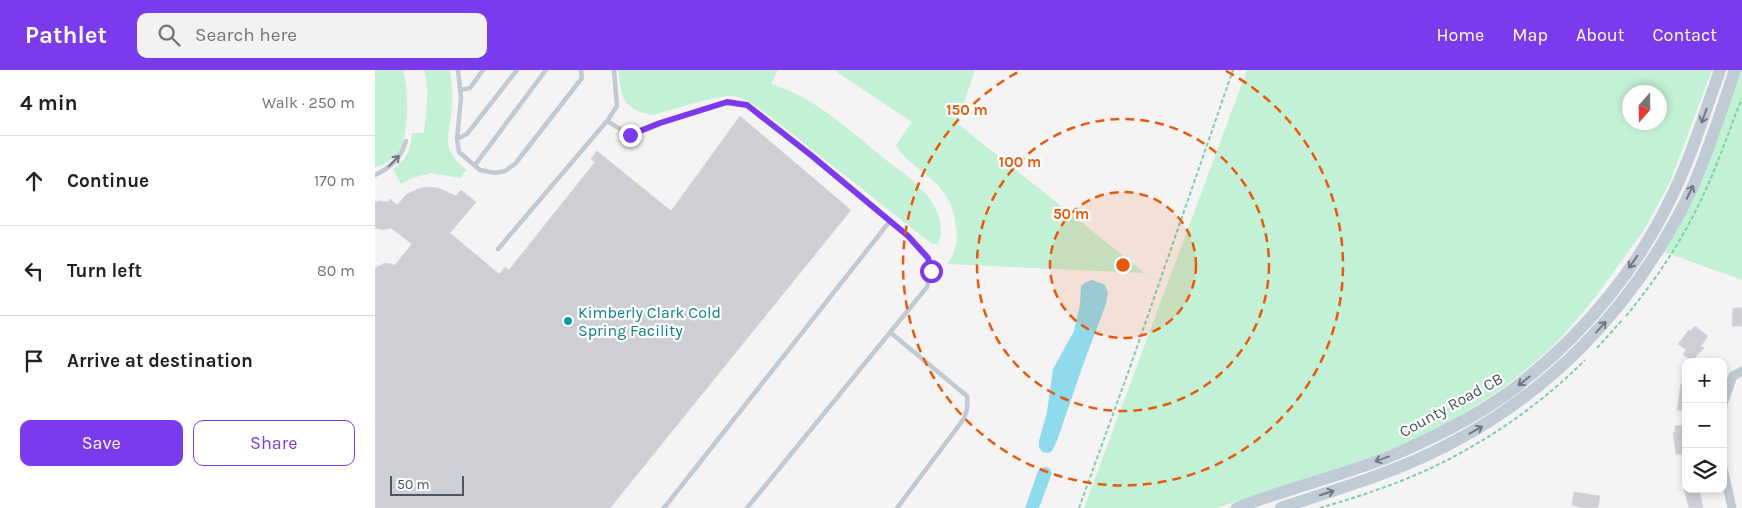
<!DOCTYPE html>
<html lang="en">
<head>
<meta charset="utf-8">
<style>
  body { margin:0; font-family:Karla,sans-serif; background:#f2f2f2; color:#202124 }
  .controls { position:absolute; right:15px; bottom:15px; display:grid; overflow:hidden; border-radius:10px; box-shadow:0 2px 8px #0003 }
  .controls button { width:45px; height:45px; display:grid; place-items:center; padding:0; border:0; border-bottom:1px solid #e0e0e0; background:#fff; color:#202124; font:25px sans-serif }
  .compass { position:absolute; left:1247px; top:15px; width:45px; height:45px; border-radius:50%; background:#fff; box-shadow:0 2px 8px #0003; rotate:200deg }
  .scale { position:absolute; left:15px; bottom:12px; width:74px; box-sizing:border-box; padding-left:5px; border:2px solid #4a5661; border-top:0; font-size:14px; line-height:18px; white-space:nowrap; color:#4a5661; -webkit-text-stroke:4px #fff; paint-order:stroke }
  .stop { position:absolute; width:15px; height:15px; margin:-11px; border:4px solid #7c3aed; border-radius:50%; background:#fff }
  .stop.end { background:#7c3aed; border-color:#fff; box-shadow:0 1px 5px #0008 }
  .list { margin:0; padding:0; list-style:none }
  h2 { display:flex; justify-content:space-between; align-items:center; height:65px; margin:0; padding:0 20px; font-size:21px }
  h2 small { font-size:16px; font-weight:400; color:#757577 }
  .list li { display:grid; grid-template-columns:32px 1fr auto; gap:15px; align-items:center; box-sizing:border-box; height:90px; padding:0 20px; border-top:1px solid #e0e0e0 }
  .list b { display:block; font-size:19px; white-space:nowrap }
  .list em { font-size:16px; font-style:normal; color:#757577 }
  .actions { display:flex; gap:10px; padding:15px 20px }
  .actions a { flex:1; padding:11px 0; border:1px solid #7c3aed; border-radius:10px; text-align:center; font-size:18px; color:#7c3aed }
  .actions .main { background:#7c3aed; color:#fff }
  .icon { flex:none; width:28px; height:28px; fill:none; stroke:currentColor; stroke-width:2; stroke-linecap:round; stroke-linejoin:round }
  .map { position:relative; flex:none; width:1367px; height:438px; overflow:hidden }
  header { display:flex; align-items:center; gap:30px; box-sizing:border-box; height:70px; padding:0 25px; background:#7c3aed; color:#fff }
  header strong { font-size:24px }
  nav { display:flex; gap:28px; margin-inline-start:auto; font-size:18px }
  .search { width:350px; height:45px; background:#f2f2f2; display:flex; align-items:center; gap:12px; box-sizing:border-box; padding:0 18px; border-radius:10px; color:#757577; font-size:19px }
  main { display:flex }
  aside { flex:1; background:#fff }
  .map>svg:first-child { display:block }
</style>
</head>
<body>
<header>
<strong>Pathlet</strong>
<div class="search"><svg class="icon" aria-label="search" viewBox="0 0 24 24"><circle cx="10" cy="10" r="6"/><path d="M15 15l6 6"/></svg>Search here</div>
<nav><a>Home</a><a>Map</a><a>About</a><a>Contact</a></nav>
</header>
<main>
<aside>
<h2>4 min<small>Walk · 250 m</small></h2>
<ul class="list">
<li><svg class="icon" aria-label="ahead" viewBox="0 0 24 24"><path d="M12 20V5M6 11l6-6 6 6"/></svg><div><b>Continue</b></div><em>170 m</em></li>
<li><svg class="icon" aria-label="left" viewBox="0 0 24 24"><path d="M17 20v-9H6M10 6l-5 5 5 5"/></svg><div><b>Turn left</b></div><em>80 m</em></li>
<li><svg class="icon" aria-label="arrive" viewBox="0 0 24 24"><path d="M6 21V4h12l-3 4 3 4H6"/></svg><div><b>Arrive at destination</b></div></li>
</ul>
<div class="actions"><a class="main">Save</a><a>Share</a></div>
</aside>
<div class="map">
<svg width="1367" height="438" viewBox="0 0 1367 438">
  <rect width="100%" height="100%" fill="#f5f3f3"/>
  <path fill="#c3f1d5" fill-rule="evenodd" d="M0,0H28C34,19 35,71 21,86C15,92 7,95 0,97Z
    M49,0H75C77,12 78,24 77,36C75,67 63,76 92,100L85,108L56,103L37,108L26,114L18,99C33,88 35,81 37,63H49C51,42 55,21 49,0Z
    M244,0H403L396,14C443,29 474,60 511,90C526,101 543,113 554,128C564,140 570,160 563,174H557L384,38C377,34 368,27 359,26C345,24 295,41 278,45C249,40 245,28 244,0Z
    M459,0H600L582,53L770,203L572,194C581,182 583,172 581,157C578,124 562,114 539,95C531,88 525,84 521,75L537,52Z
    M872,0H1337L1295,112L1269,160L1222,225L1192,261L1176,278L1130,317L1071,355L1023,377L975,396L841,438H709ZM1254,22H1284V52H1254Z
    M1366,0H1367V210L1287,181Z"/>
  <path fill="#90daee" d="M717,210L730,215L733,223L731,234L708,295L683,368L677,381L673,383L668,382L664,378V371L672,342L678,299L699,261L705,234L706,216L711,212Z
    M670,397L674,398L677,403L664,438H650L663,401L666,398Z"/>
  <path fill="#cdcfd5" stroke="#d7d9de" d="M365,46L476,140L235,438H0V198L10,193L20,195L37,174L16,158L8,160L0,158V132L4,131L13,132L15,129L22,135L32,124L43,119L50,117L63,118L81,126L86,120L101,132L75,163L124,204L130,197L134,200L220,92L216,89L222,81L296,141Z
    M1358,238H1367V256H1357Z
    M1320,256L1333,266L1326,276L1329,278L1317,291L1308,284L1311,280L1303,274L1314,260L1316,261Z
    M1306,314H1311V341L1302,340Z
    M1311,355V384H1301L1298,363L1300,362V356Z
    M1309,419H1322L1323,423H1325L1328,438H1314Z
    M1199,422L1225,426L1223,438H1208L1197,435Z"/>
  <g fill="none" stroke-linecap="round" stroke-linejoin="round">
    <path stroke="#7ad0a6" stroke-width="2" stroke-dasharray="4 2.5" stroke-linecap="butt" d="M1251,246C1279,212 1305,174 1324,134C1341,100 1353,63 1367,28
      M1222,278L1248,249
      M704,438L754,300L858,0
      M945,438C979,428 1013,417 1045,403C1106,376 1163,337 1210,290"/>
    <path stroke="#c1cad2" stroke-width="4.5" d="M83,0L86,28L82,69L84,82L105,100L120,103L130,101L140,94L207,8L206,0
      M85,20L95,18L108,0
      M232,51L242,36L239,0
      M82,69L92,64L142,0
      M100,95L171,0
      M0,105C16,98 26,88 31,71
      M123,179L232,51L255,65L285,53L352,32L372,35L437,85L533,166L553,188L556,201L552,217L372,438
      M516,263L592,326C593,337 592,345 585,354L522,438
      M289,438L515,151"/>
    <path stroke="#c1cad2" stroke-width="9" d="M1348,334L1358,306L1367,301
      M1348,398L1357,438"/>
    <path stroke="#c1cbd6" stroke-width="12" d="M862,438C913,418 966,406 1016,386C1056,369 1098,348 1133,323C1141,318 1149,310 1157,304C1213,258 1261,199 1293,134C1315,91 1329,45 1345,0
      M906,438C953,422 1002,408 1048,387C1171,331 1262,236 1319,114C1335,77 1347,38 1360,0"/>
  </g>
  <defs><path id="oneway-shaft" d="M-6 0H5M1.5-3L5.5 0L1.5 3" fill="none" stroke-width="1.6" stroke-linecap="round" stroke-linejoin="round" transform="scale(1.25)"/></defs>
  <g stroke="#6e7984">
    <use href="#oneway-shaft" transform="translate(1329 46) rotate(110)"/>
    <use href="#oneway-shaft" transform="translate(1315 122) rotate(-64)"/>
    <use href="#oneway-shaft" transform="translate(1258 192) rotate(125)"/>
    <use href="#oneway-shaft" transform="translate(1226 257) rotate(-48)"/>
    <use href="#oneway-shaft" transform="translate(1149 311) rotate(141)"/>
    <use href="#oneway-shaft" transform="translate(1101 360) rotate(-29)"/>
    <use href="#oneway-shaft" transform="translate(1007 389) rotate(160)"/>
    <use href="#oneway-shaft" transform="translate(952 423) rotate(-18)"/>
  </g>
  <use stroke="#6e7983" href="#oneway-shaft" transform="translate(19 91) rotate(-46)"/>
  <g fill="none" stroke-linecap="round" stroke-linejoin="round">
    <path stroke="#7c3aed" stroke-width="6" d="M255,65L285,53L352,32L372,35L437,86L533,166L553,188L556,201"/>
  </g>
  <circle cx="748" cy="195" r="73" fill="#e8590c" fill-opacity=".12"/>
  <g fill="none" stroke="#e8590c" stroke-width="2.5" stroke-dasharray="9 6">
    <circle cx="748" cy="195" r="73"/>
    <circle cx="748" cy="195" r="146"/>
    <path d="M851 1A220 220 0 1 1 645 1"/>
  </g>
  <circle fill="#0f9aa8" stroke="#fff" stroke-width="2" cx="193" cy="251" r="5"/>
  <g text-anchor="middle" dominant-baseline="central" stroke-width="4.5" stroke-linejoin="round" paint-order="stroke">
    <g font-size="16" fill="#0d838f" stroke="#fff" text-anchor="start">
      <text x="203" y="242">Kimberly Clark Cold<tspan x="203" dy="18">Spring Facility</tspan></text>
    </g>
    <g font-size="16" fill="#4a5661" stroke="#fff">
      <text transform="translate(1076 335) rotate(-29)">County Road CB</text>
    </g>
  </g>
  <circle cx="748" cy="195" r="8" fill="#e8590c" stroke="#fff" stroke-width="2.5"/>
  <g font-size="15" text-anchor="middle" font-weight="bold" fill="#e8590c" stroke="#fff" stroke-width="4.5" stroke-linejoin="round" paint-order="stroke">
    <text x="592" y="45">150 m</text>
    <text x="645" y="97">100 m</text>
    <text x="696" y="149">50 m</text>
  </g>
</svg>
<div class="controls">
<button>+</button>
<button>−</button>
<button><svg class="icon" aria-label="layers" viewBox="0 0 24 24"><path d="M12 4l9 5-9 5-9-5zM3 14l9 5 9-5"/></svg></button>
</div>
<svg class="compass" viewBox="-18 -18 36 36"><path d="M0-13l5 13h-10z" fill="#e53935"/><path d="M0 13l5-13h-10z" fill="#757577"/></svg>
<div class="scale">50 m</div>
<div class="stop" style="left:556px;top:201px"></div>
<div class="stop end" style="left:255px;top:65px"></div>
</div>
</main>
</body>
</html>
